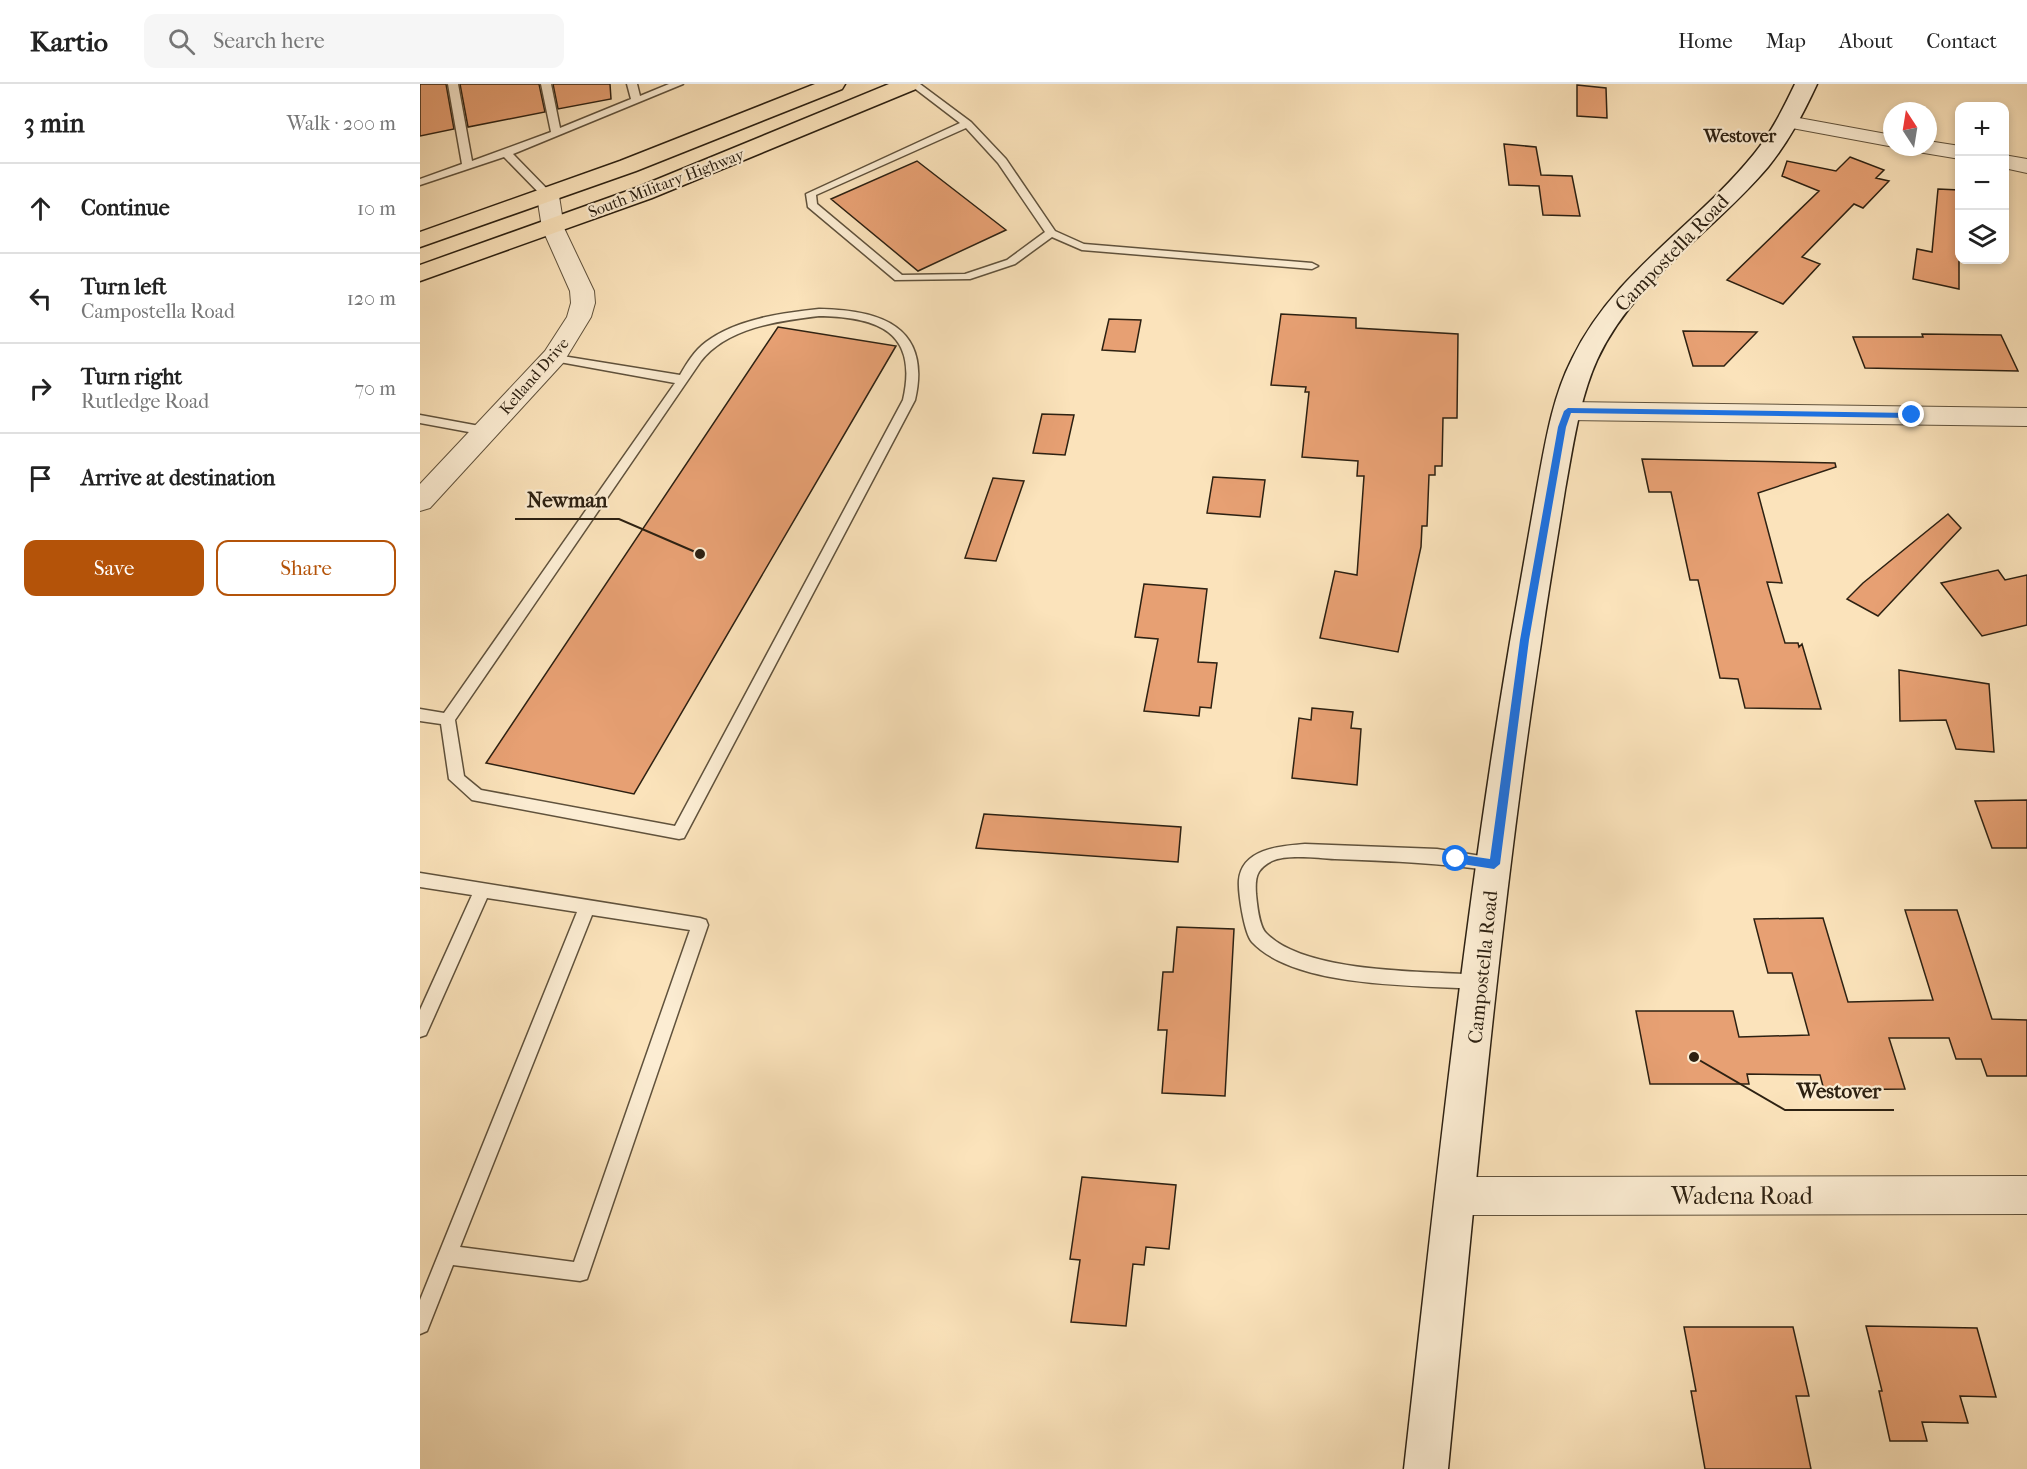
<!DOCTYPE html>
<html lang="en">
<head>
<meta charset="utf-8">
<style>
  body { margin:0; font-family:"IM FELL French Canon",serif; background:#f6f6f6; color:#222 }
  .controls { position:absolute; right:18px; top:18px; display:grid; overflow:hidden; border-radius:12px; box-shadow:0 3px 9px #0003 }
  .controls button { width:54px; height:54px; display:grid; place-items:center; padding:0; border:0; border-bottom:2px solid #e0e0e0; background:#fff; color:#222; font:30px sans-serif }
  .compass { position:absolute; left:1463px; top:18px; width:54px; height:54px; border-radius:50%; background:#fff; box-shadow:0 3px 9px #0003; rotate:348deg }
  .stop { position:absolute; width:18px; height:18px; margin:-14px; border:4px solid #1a73e8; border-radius:50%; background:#fff }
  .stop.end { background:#1a73e8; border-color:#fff; box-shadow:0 2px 6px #0008 }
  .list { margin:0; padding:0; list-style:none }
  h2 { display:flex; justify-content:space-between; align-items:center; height:78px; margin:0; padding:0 24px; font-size:26px }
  h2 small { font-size:20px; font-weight:400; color:#767676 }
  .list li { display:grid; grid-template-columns:39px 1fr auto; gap:18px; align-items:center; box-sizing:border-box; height:90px; padding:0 24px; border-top:2px solid #e0e0e0 }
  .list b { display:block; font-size:22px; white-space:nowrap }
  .list p { margin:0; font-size:20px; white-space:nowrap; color:#767676 }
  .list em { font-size:20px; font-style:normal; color:#767676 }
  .actions { display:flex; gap:12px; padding:18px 24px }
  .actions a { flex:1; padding:14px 0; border:2px solid #b45309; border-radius:12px; text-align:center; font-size:21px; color:#b45309 }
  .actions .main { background:#b45309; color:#fff }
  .icon { flex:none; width:33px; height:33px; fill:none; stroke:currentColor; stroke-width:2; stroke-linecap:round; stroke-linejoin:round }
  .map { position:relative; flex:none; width:1607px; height:1385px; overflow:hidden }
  header { display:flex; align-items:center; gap:36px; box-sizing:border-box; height:84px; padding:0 30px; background:#fff; border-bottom:2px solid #e0e0e0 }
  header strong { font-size:28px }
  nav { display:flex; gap:33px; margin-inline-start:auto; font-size:21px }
  .search { width:420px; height:54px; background:#f6f6f6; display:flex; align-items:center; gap:15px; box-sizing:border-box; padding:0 21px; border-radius:12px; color:#767676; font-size:22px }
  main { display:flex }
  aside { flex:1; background:#fff }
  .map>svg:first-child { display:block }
</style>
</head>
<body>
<header>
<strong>Kartio</strong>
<div class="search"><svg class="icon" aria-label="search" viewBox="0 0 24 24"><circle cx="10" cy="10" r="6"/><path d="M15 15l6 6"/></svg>Search here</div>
<nav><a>Home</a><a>Map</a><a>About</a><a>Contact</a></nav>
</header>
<main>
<aside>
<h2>3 min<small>Walk · 200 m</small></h2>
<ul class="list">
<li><svg class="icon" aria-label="ahead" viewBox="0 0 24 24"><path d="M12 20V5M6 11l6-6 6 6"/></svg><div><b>Continue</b></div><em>10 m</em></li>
<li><svg class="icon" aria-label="left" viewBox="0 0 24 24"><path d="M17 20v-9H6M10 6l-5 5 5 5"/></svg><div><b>Turn left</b><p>Campostella Road</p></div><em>120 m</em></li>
<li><svg class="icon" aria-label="right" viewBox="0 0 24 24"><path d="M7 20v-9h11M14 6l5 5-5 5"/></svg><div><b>Turn right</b><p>Rutledge Road</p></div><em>70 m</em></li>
<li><svg class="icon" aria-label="arrive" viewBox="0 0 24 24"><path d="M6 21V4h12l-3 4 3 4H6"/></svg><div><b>Arrive at destination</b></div></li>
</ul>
<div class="actions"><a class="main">Save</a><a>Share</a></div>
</aside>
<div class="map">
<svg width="1607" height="1385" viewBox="0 0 1607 1385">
  <rect width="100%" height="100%" fill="#fbe3bb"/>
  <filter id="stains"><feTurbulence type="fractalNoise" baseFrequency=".00333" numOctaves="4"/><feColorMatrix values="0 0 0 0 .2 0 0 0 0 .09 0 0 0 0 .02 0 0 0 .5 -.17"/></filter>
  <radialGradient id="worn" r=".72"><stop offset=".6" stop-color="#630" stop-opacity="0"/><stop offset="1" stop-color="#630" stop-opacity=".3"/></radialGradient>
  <path fill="#e7a073" stroke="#2d2112" stroke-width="1.5" d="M0,0H26L34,45L0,52Z
    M40,0H119L125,28L48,43Z
    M133,0H190L191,15L138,25Z
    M1157,1L1186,4L1187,34L1157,32Z
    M1084,60L1116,63L1121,91L1152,92L1160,132L1123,131L1119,102L1089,101Z
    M1430,73L1464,86L1456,94L1469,97L1443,124L1434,120L1382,173L1400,180L1363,220L1307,196L1399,107L1362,92L1367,77L1416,87Z
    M497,77L586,146L498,187L411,115Z
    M1518,105L1539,106V205L1493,195L1497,165L1512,168Z
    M861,230L936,234V244L1038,250L1037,334H1023L1022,382H1015V391H1009L1007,442H1002L1001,463L978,568L900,554L915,487L937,491L944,392H937L938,377L882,373L889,308H885L886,303L851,301Z
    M689,235L721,236L715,268L682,266Z
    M358,243L476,262L214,710L66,679Z
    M1263,247L1337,248L1304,282H1273Z
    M1502,250L1581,251L1598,287L1445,284L1433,253H1503Z
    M622,330L654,331L645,371L613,369Z
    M1222,375L1415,379L1416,383L1338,409L1362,499L1347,498L1365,559H1378L1379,563L1382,560L1401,625L1325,624L1318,595L1300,594L1278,496H1270L1251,408H1229Z
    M793,393L845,396L840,433L787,429Z
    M573,394L604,397L576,477L545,474Z
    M1528,430L1541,444L1458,532L1427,515L1443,499Z
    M1578,486L1585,496L1607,491V541L1562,552L1521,499Z
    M724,500L787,505L778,578L797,579L791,624L780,623L779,632L724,627L738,555L715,553Z
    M1479,586L1569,600L1574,668L1536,665L1526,636L1480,637Z
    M892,624L933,628L931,644L941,645L937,701L872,694L879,634L891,636Z
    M1607,716V764H1572L1555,717Z
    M564,730L761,743L758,778L556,764Z
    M1485,826H1537L1572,935L1607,936V992H1567L1561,975H1536L1529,954H1469L1485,1005L1404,1006L1400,991L1327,990L1329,1000H1230L1216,927H1313L1319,953L1389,951L1372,889H1348L1334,835L1403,834L1428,918L1513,916Z
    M757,843L814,845L805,1012L742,1009L747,946H738L743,888H753Z
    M662,1093L756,1101L749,1165L726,1163L724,1181L713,1180L706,1242L651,1238L660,1176L650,1175Z
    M1446,1242L1557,1244L1576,1313L1540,1312L1548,1339L1502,1338L1507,1357H1470L1459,1307H1462Z
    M1264,1243H1373L1389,1312H1376L1391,1385H1285L1271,1307H1276Z"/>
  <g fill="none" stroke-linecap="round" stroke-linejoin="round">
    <g stroke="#60523c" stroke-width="3">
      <path id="service" d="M28,0H38L52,77L131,48L121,0H131L140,44L211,15L207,0H217L220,12L249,0H263L93,70L132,110V114H124L84,73L0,101V95L42,80Z
        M489,0H500L551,38L586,75L635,147L664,160L892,179L898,182L892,185L662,166L632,153L595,180L550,195L475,196L388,123L386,110L540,39ZM546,44L578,79L625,148L587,176L545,190L482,191L397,120L396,111Z
        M399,225C460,226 512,242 495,316L264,754L259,755L52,716L29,695L21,640L0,637V625L24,629L255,299L134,277L128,273L130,270L260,291C267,279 274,267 286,258C316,235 362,229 399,225ZM399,232C457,233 499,247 483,316L255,742L61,706L44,692L35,636L281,277C308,243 359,237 399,232Z
        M0,331L65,343L71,347L65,351L0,339Z
        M885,760L1017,765L1080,775L1082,780L1080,785L1074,787C1021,779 969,777 915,775C899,774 866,770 852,777C836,785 835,794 836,810C837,820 839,842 846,849C885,890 1006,887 1061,891L1067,893L1069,898L1067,903L1061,905C1000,901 876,905 832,858C824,849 818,808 819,796C822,764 861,762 885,760Z
        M0,789L280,834L286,836L288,841L167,1195L160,1197L33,1181L7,1247L0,1250V1216L157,828L67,814L6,951L0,953V926L52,811L0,803ZM172,831L270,846L154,1178L40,1163Z"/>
    </g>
    <g stroke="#60523c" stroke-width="2">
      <path id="minor" d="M1368,32L1472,51L1474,63L1361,42L1357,38L1361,34Z
        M1508,57L1540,62V75L1498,68L1495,63H1508Z
        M1584,71L1607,75V89L1584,84Z
        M128,105L136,107L139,112L144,144L174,207L175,219L171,233L143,279L10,424L0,427V400L125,267L147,233L151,219L150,207L122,144L117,112L120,107Z
        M1148,318L1607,324V342L1148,336L1139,333L1135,327L1139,321Z
        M1607,1092V1130L1037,1131L1024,1125L1018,1112L1024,1099L1037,1093Z"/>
    </g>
    <g stroke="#2d2112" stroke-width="3">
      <path id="secondary" d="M1375,0H1397C1383,30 1369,57 1348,83C1293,148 1214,196 1177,276C1159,316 1153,363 1145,406C1137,457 1128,508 1121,559C1079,833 1055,1110 1028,1385H984C1015,1109 1044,832 1090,558C1099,507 1108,455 1117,404C1125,361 1132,314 1152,275C1194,188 1275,143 1334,70C1351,49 1363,25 1375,0Z"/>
    </g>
    <g stroke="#2d2112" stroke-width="3">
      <path id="primary" d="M395,0H425L422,5L216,87L0,163V148L200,77Z
        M469,0H499L496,5L232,114L0,197V181L216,104Z"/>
    </g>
    <use href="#service" fill="#fcedd3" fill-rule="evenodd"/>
    <use href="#minor" fill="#fcedd3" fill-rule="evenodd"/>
    <use href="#secondary" fill="#fcedd3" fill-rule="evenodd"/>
    <use href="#primary" fill="#fbe3bb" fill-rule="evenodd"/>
  </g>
  <path fill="#1a73e8" d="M1148,324L1492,329L1496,331L1492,334L1151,329L1146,343L1109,556L1080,780L1074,785L1036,779L1031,775L1036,770L1070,775L1100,556L1138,343L1144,327Z"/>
  <g text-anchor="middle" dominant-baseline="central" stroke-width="4.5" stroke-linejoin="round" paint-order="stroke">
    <g font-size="16" fill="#2d2112" stroke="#fcedd3">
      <text transform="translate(246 99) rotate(-21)">South Military Highway</text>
      <text transform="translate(114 292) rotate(-49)">Kelland Drive</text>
    </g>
    <g font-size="18" font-weight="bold" fill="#2d2112" stroke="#fcedd3">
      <text x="1320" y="52">Westover</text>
    </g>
    <g font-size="20" fill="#2d2112" stroke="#fcedd3">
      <text transform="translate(1252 169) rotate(-46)">Campostella Road</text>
      <text transform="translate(1063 883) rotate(-84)">Campostella Road</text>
    </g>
    <g font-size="24" fill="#2d2112" stroke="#fcedd3">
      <text x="1322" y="1112">Wadena Road</text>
    </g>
  </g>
  <path fill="none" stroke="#2d2112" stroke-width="2" d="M280 470L199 435H95M1274 973L1365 1026H1474"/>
  <g fill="#2d2112" stroke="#fcedd3" stroke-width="2">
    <circle cx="280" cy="470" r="6"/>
    <circle cx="1274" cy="973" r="6"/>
  </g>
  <g font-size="21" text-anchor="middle" font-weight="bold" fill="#2d2112" stroke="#fcedd3" stroke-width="4.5" stroke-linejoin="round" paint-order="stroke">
    <text x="147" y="423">Newman</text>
    <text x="1419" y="1014">Westover</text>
  </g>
  <rect width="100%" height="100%" filter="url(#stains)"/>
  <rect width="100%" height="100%" fill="url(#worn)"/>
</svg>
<div class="controls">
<button>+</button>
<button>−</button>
<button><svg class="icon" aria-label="layers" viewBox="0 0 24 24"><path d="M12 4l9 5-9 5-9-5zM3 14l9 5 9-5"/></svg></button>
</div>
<svg class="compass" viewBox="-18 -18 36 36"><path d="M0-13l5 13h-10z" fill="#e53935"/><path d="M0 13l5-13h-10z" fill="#767676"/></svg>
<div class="stop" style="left:1036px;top:775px"></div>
<div class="stop end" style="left:1492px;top:331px"></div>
</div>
</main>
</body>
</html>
